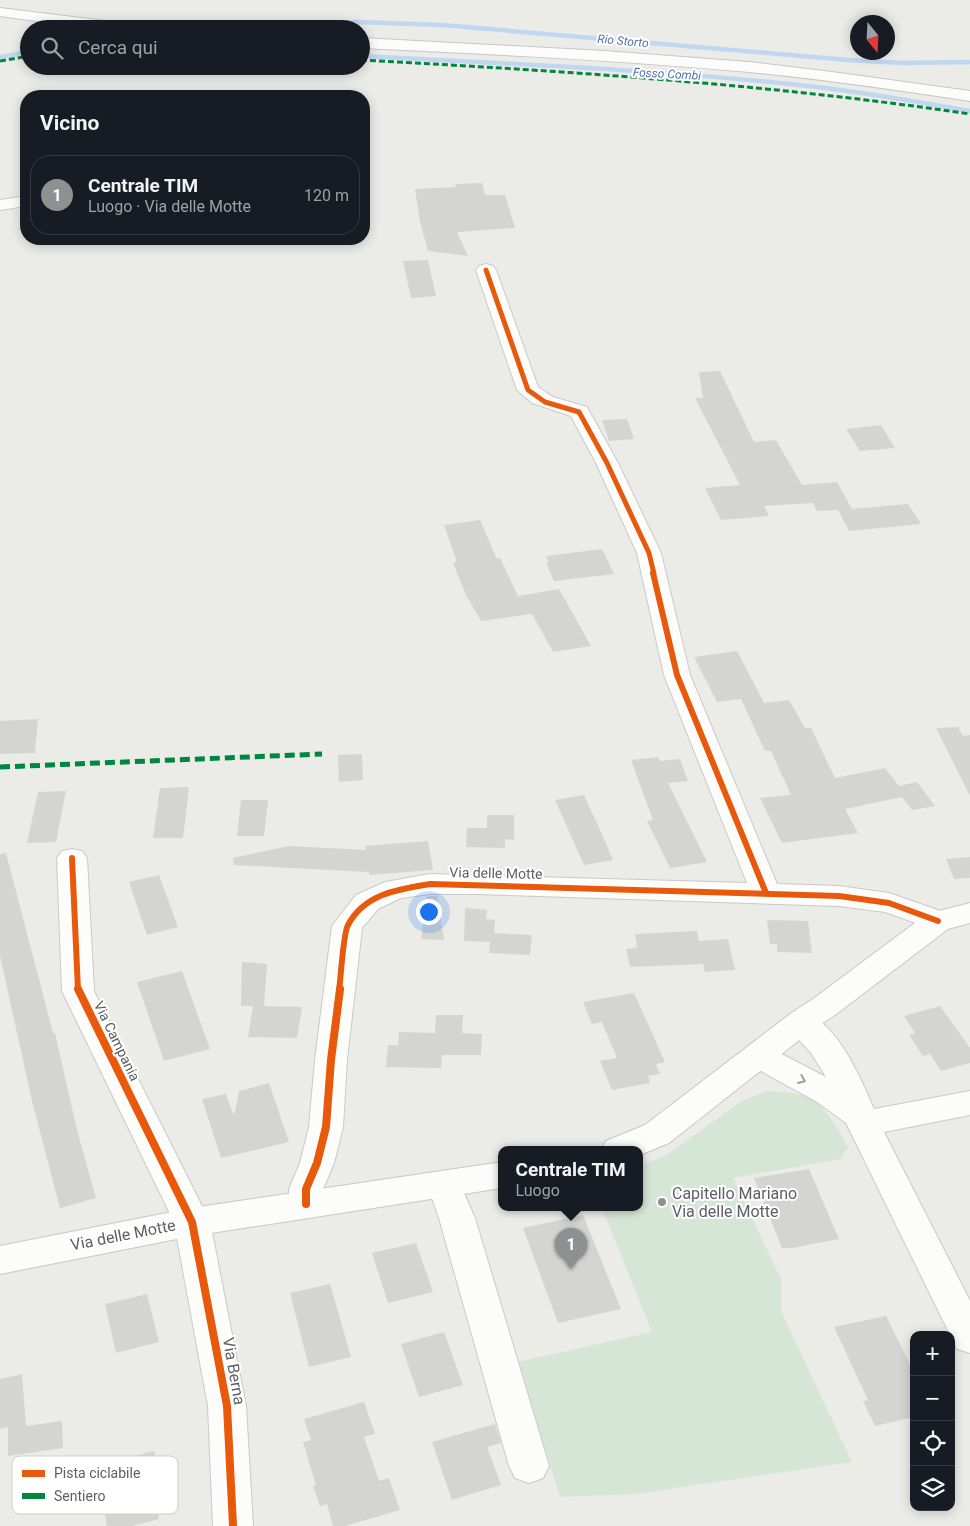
<!DOCTYPE html>
<html lang="it">
<head>
<meta charset="utf-8">
<style>
  body { margin:0; font-family:Roboto,sans-serif; background:#242831; color:#f1f3f6 }
  .controls { position:absolute; right:15px; bottom:15px; display:grid; overflow:hidden; border-radius:10px; box-shadow:0 2px 12px #0003 }
  .controls button { width:45px; height:45px; display:grid; place-items:center; padding:0; border:0; border-bottom:1px solid #363941; background:#171b24; color:#f1f3f6; font:25px sans-serif }
  .compass { position:absolute; left:850px; top:15px; width:45px; height:45px; border-radius:50%; background:#171b24; box-shadow:0 2px 12px #0003; rotate:162deg }
  .you { position:absolute; left:428px; top:911px; width:18px; height:18px; margin:-12px; border:4px solid #fff; border-radius:50%; background:#1a73e8; box-shadow:0 0 0 8px #1a73e833 }
  .badge { display:grid; place-items:center; width:32px; height:32px; border-radius:50%; background:#8f9092; color:#fff; font-size:16px; font-weight:700 }
  .pin { position:absolute; translate:-50% -41px; filter:drop-shadow(0 1px 2px #0008) }
  .pin::after { content:''; position:absolute; top:26px; width:18px; height:15px; background:inherit; clip-path:polygon(0 0,100% 0,50% 100%) }
  .popup { position:absolute; left:498px; top:1146px; width:145px; height:65px; box-sizing:border-box; display:grid; place-content:center; border-radius:10px; background:#171b24; filter:drop-shadow(0 1px 4px #0005); font-size:16px; white-space:nowrap; color:#9ea1a6 }
  .popup b { font-size:19px; color:#f1f3f6 }
  .popup::after { content:''; position:absolute; left:50%; top:100%; margin-left:-10px; border:10px solid transparent; border-top-color:#171b24 }
  .list { margin:0; padding:0; list-style:none }
  h2 { display:flex; justify-content:space-between; align-items:center; height:65px; margin:0; padding:0 20px; font-size:21px }
  h2 small { font-size:16px; font-weight:400; color:#9ea1a6 }
  .list li { display:grid; grid-template-columns:32px 1fr auto; gap:15px; align-items:center; box-sizing:border-box; height:80px; margin:0 10px 10px; padding:0 10px; border:1px solid #363941; border-radius:20px }
  .list b { display:block; font-size:19px; white-space:nowrap }
  .list p { margin:0; font-size:16px; white-space:nowrap; color:#9ea1a6 }
  .list em { font-size:16px; font-style:normal; color:#9ea1a6 }
  .icon { flex:none; width:28px; height:28px; fill:none; stroke:currentColor; stroke-width:2; stroke-linecap:round; stroke-linejoin:round }
  .map { position:relative; flex:none; width:970px; height:1526px; overflow:hidden }
  .search { position:absolute; background:#171b24; box-shadow:0 2px 12px #0003; left:20px; top:20px; width:350px; height:55px; display:flex; align-items:center; gap:12px; box-sizing:border-box; padding:0 18px; border-radius:28px; color:#9ea1a6; font-size:19px }
  .panel { position:absolute; background:#171b24; box-shadow:0 2px 12px #0003; left:20px; top:90px; width:350px; height:155px; border-radius:20px }
  .map>svg:first-child { display:block }
</style>
</head>
<body>
<div class="map">
<svg width="970" height="1526" viewBox="0 0 970 1526">
  <rect width="100%" height="100%" fill="#ebebe7"/>
  <path fill="#d6e6d6" d="M766,1091C780,1092 796,1092 809,1098C825,1105 840,1132 848,1147L841,1159L733,1178L781,1279V1311L852,1462L635,1494L560,1497L518,1362L652,1332L602,1208H640V1166L667,1155L740,1102Z"/>
  <g fill="none" stroke-linecap="round" stroke-linejoin="round">
    <path stroke="#c1d6f0" stroke-width="4.5" d="M277,29L294,25L357,22L442,25L848,60L903,63L970,62
      M361,56C513,64 666,70 817,87C868,93 919,102 970,111
      M0,57L29,52"/>
  </g>
  <path fill="#d4d4d1" d="M482,183L485,195H505L515,228L457,232L468,256L428,251L420,222L415,189L456,187L455,184Z
    M428,260L436,296L411,298L403,261Z
    M720,371L754,442L776,440L802,485L837,482L852,509L908,504L921,524L849,531L838,510L817,511L813,503L764,506L769,516L721,520L705,488L740,485L695,398H703L699,372Z
    M627,419L634,439L609,441L602,420Z
    M881,425L895,448L860,451L846,429Z
    M480,520L497,559L500,558L518,596L559,589L591,646L553,652L532,614L481,621L466,595L453,563L457,562L444,525Z
    M602,549L614,574L554,581L546,563H549L546,556Z
    M737,651L764,703L789,700L805,728H811L835,778L885,768L899,786L917,782L935,806L912,810L902,797L845,809L858,833L782,843L760,798L791,795L771,751H765L741,699L717,702L694,657Z
    M38,719L35,753L0,754V721Z
    M958,727L963,736L970,735V796L936,728Z
    M362,754L363,780L339,782L338,755Z
    M658,757L660,761L680,759L688,781L668,783L707,862L670,868L647,821L653,820L631,760Z
    M189,787L183,838H153L160,788Z
    M66,791L56,842L27,843L38,792Z
    M584,795L601,832L613,860L584,865L555,800Z
    M241,800H268L264,836H237Z
    M487,815H514V840L505,839V848L466,847L467,828H487Z
    M428,841L433,870L369,875V872L234,865L233,858L289,846L366,850L365,846Z
    M6,853L53,1033H55L77,1130L96,1198L60,1208L33,1105L0,956V854Z
    M970,857V878L954,879L946,859Z
    M159,875L178,927L147,935L129,882Z
    M427,896H437L444,940L421,939Z
    M465,908L487,910L486,919L495,920L494,933L532,935L530,955L489,953L490,942L464,941Z
    M767,920L808,921L812,953L777,952V944H770Z
    M697,931L699,941L728,939L735,970L705,972L703,964L630,967L626,949L637,948L635,934Z
    M242,962L267,964L264,1006L302,1007L297,1038L248,1037L253,1006H241Z
    M182,971L210,1049L164,1061L137,982Z
    M634,993L665,1062L656,1064L660,1074L648,1076L650,1083L612,1090L600,1061L617,1058L602,1022L592,1024L583,1002Z
    M940,1006L970,1048V1063L941,1071L930,1054L923,1056L909,1035L915,1033L904,1016Z
    M436,1015H463L462,1033L482,1034L481,1055H442L441,1068L386,1067L388,1045H398L399,1032L435,1033Z
    M269,1083L289,1142L221,1158L202,1099L226,1094L234,1116L239,1091Z
    M809,1169L839,1239L792,1248H782L754,1178Z
    M583,1215L621,1309L558,1323L523,1228Z
    M416,1243L433,1292L388,1303L372,1253Z
    M330,1284L351,1357L309,1367L290,1293Z
    M147,1294L159,1342L116,1353L105,1304Z
    M886,1316L914,1372V1417L875,1426L863,1401L868,1400L834,1327Z
    M444,1332L463,1385L419,1397L401,1344Z
    M22,1374L26,1426L62,1421L63,1448L8,1456V1427L0,1429V1379Z
    M364,1402L375,1434L364,1437L379,1481L389,1478L400,1510L345,1526H333L327,1504L320,1506L313,1486L316,1485L303,1442L311,1440L304,1419Z
    M495,1424L501,1443L487,1447L501,1485L452,1500L432,1442Z
    M154,1451L160,1479L151,1481L159,1519L132,1526H107L101,1495L110,1492L105,1464Z"/>
  <g fill="none" stroke-linecap="round" stroke-linejoin="round">
    <g stroke="#c9c9c8" stroke-width="2">
      <path id="street" d="M26,196V206L0,210V200Z
        M486,264L493,266L496,270L538,387L553,397L587,407L618,463L661,553L690,675L777,884L839,886L889,893L949,914L953,921L949,928L938,931L885,912L839,906L477,894H430L401,898L378,909L362,928L347,1060L343,1127L334,1163L323,1189V1204L318,1214L306,1218L294,1214L289,1204V1189L300,1163L309,1127L315,1060L332,926L356,895L385,882L430,874L747,883L664,675L637,553L596,463L571,416L532,403L517,390L476,270L479,266Z
        M72,849L82,851L87,858L94,991L210,1222L246,1406L253,1526H213L208,1406L174,1222L62,991L57,858L62,851Z
        M801,1011C837,1021 860,1077 874,1109L970,1091V1115L884,1132L970,1301V1353L957,1349L846,1123L817,1102L748,1064L743,1056L748,1048L759,1044L770,1048L826,1077L811,1053L790,1030L785,1022L790,1014Z
        M444,1171L456,1175L475,1218L549,1466L543,1478L529,1483L515,1478L509,1466L439,1218L427,1184L432,1175Z"/>
    </g>
    <g stroke="#c7c7c8" stroke-width="2">
      <path id="secondary" d="M0,8L130,24L135,26L137,29H94L0,16Z
        M361,38L604,51L749,62L832,72L970,91V101C897,90 823,79 749,72C620,60 491,54 361,48Z
        M970,903V923L948,929L835,1015L812,1030L669,1143L640,1155V1150H601L606,1141L645,1125L790,1014L813,999L927,914Z
        M502,1162V1188L192,1236L0,1274V1246L192,1208Z"/>
    </g>
    <use href="#street" fill="#fcfcfb" fill-rule="evenodd"/>
    <use href="#secondary" fill="#fcfcfb" fill-rule="evenodd"/>
    <path stroke="#00873e" stroke-width="3" stroke-dasharray="6 3" stroke-linecap="butt" d="M361,60C565,71 768,84 970,114
      M0,61L29,56"/>
    <path stroke="#00873e" stroke-width="5" stroke-dasharray="10 5" stroke-linecap="butt" d="M0,767L322,754"/>
    <g stroke="#fff" stroke-width="8">
      <path id="cycleway-far2" d="M486,270L528,390L545,402L579,412L607,463L649,553L654,574"/>
    </g>
    <g stroke="#fff" stroke-width="9">
      <path id="cycleway-far1" d="M653,573L677,675L766,893
        M72,858L78,990
        M339,990C341,978 343,933 348,925C364,894 398,889 430,884L839,896L889,903L938,921"/>
    </g>
    <g stroke="#fff" stroke-width="11">
      <path id="cycleway" d="M78,989L192,1222L227,1406L233,1526
        M306,1204V1189L317,1163L326,1127L331,1060L340,989"/>
    </g>
    <use href="#cycleway-far2" stroke="#e8590c" stroke-width="5"/>
    <use href="#cycleway-far1" stroke="#e8590c" stroke-width="6"/>
    <use href="#cycleway" stroke="#e8590c" stroke-width="8"/>
  </g>
  <defs><path id="oneway-chevron" d="M-2-3.5L2.5 0L-2 3.5" fill="none" stroke-width="1.6" stroke-linecap="round" stroke-linejoin="round" transform="scale(1.25)"/></defs>
  <use stroke="#9d9ea0" href="#oneway-chevron" transform="translate(802 1080) rotate(23)"/>
  <circle fill="#8f9092" stroke="#fff" stroke-width="2" cx="662" cy="1202" r="5"/>
  <g text-anchor="middle" dominant-baseline="central" stroke-width="4" stroke-linejoin="round" paint-order="stroke">
    <g font-size="12" font-style="italic" fill="#5273ac" stroke="#fff">
      <text transform="translate(623 41) rotate(5)">Rio Storto</text>
      <text transform="translate(667 74) rotate(3)">Fosso Combi</text>
    </g>
    <g font-size="14" fill="#5d5f64" stroke="#fff">
      <text transform="translate(496 873) rotate(1)">Via delle Motte</text>
      <text transform="translate(117 1041) rotate(64)">Via Campania</text>
    </g>
    <g font-size="16" fill="#5d5f64" stroke="#fff" text-anchor="start">
      <text x="672" y="1193">Capitello Mariano<tspan x="672" dy="18">Via delle Motte</tspan></text>
    </g>
    <g font-size="16" fill="#5d5f64" stroke="#fff">
      <text transform="translate(123 1235) rotate(-11)">Via delle Motte</text>
      <text transform="translate(234 1371) rotate(80)">Via Berna</text>
    </g>
  </g>
  <rect x="12" y="1456" width="166" height="58" rx="8" fill="#fff" stroke="#cecfd0" stroke-width="1"/>
  <rect x="22" y="1470" width="23" height="7" fill="#e8590c"/>
  <rect x="22" y="1493" width="23" height="6" fill="#00873e"/>
  <g font-size="14" fill="#5d5f64">
    <text x="54" y="1478">Pista ciclabile</text>
    <text x="54" y="1501">Sentiero</text>
  </g>
</svg>
<div class="controls">
<button>+</button>
<button>−</button>
<button><svg class="icon" aria-label="locate" viewBox="0 0 24 24"><circle cx="12" cy="12" r="6"/><path d="M12 2v4M12 18v4M2 12h4M18 12h4"/></svg></button>
<button><svg class="icon" aria-label="layers" viewBox="0 0 24 24"><path d="M12 4l9 5-9 5-9-5zM3 14l9 5 9-5"/></svg></button>
</div>
<svg class="compass" viewBox="-18 -18 36 36"><path d="M0-13l5 13h-10z" fill="#e53935"/><path d="M0 13l5-13h-10z" fill="#9ea1a6"/></svg>
<div class="you"></div>
<div class="pin badge" style="left:571px;top:1269px">1</div>
<div class="popup"><b>Centrale TIM</b>Luogo</div>
<div class="search"><svg class="icon" aria-label="search" viewBox="0 0 24 24"><circle cx="10" cy="10" r="6"/><path d="M15 15l6 6"/></svg>Cerca qui</div>
<section class="panel">
<h2>Vicino<small></small></h2>
<ul class="list">
<li><span class="badge">1</span><div><b>Centrale TIM</b><p>Luogo · Via delle Motte</p></div><em>120 m</em></li>
</ul>
</section>
</div>
</body>
</html>
